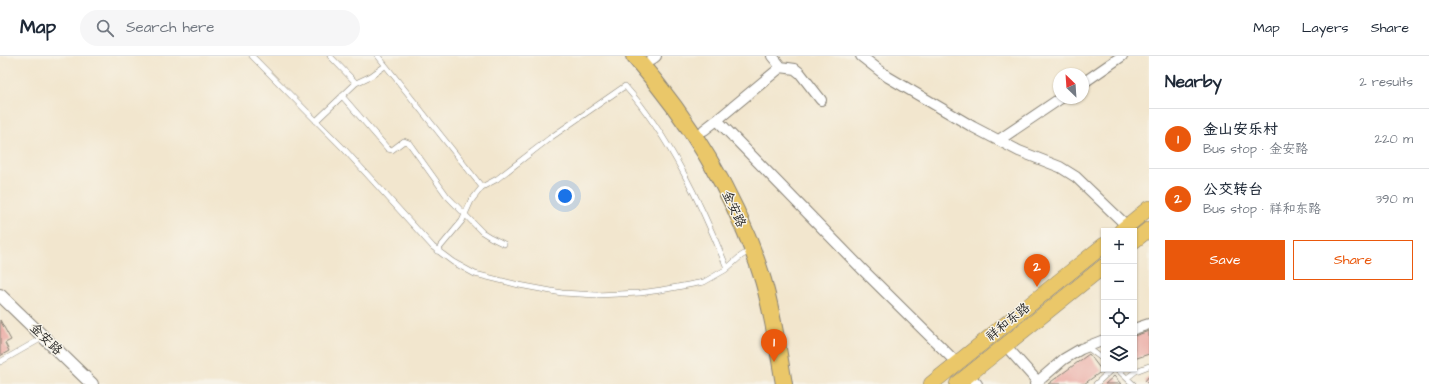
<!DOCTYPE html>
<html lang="en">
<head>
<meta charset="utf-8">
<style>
  body { margin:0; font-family:"Architects Daughter","LXGW WenKai TC",sans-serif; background:#f6f6f7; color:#1f2937 }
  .controls { position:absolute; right:12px; bottom:12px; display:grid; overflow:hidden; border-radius:0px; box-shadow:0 1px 3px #0004 }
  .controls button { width:36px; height:36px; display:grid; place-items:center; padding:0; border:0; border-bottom:1px solid #e0e1e3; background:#fff; color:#1f2937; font:20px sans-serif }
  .compass { position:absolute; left:1053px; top:12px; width:36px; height:36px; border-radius:50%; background:#fff; box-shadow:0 1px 3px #0004; rotate:335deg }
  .you { position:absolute; left:565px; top:140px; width:14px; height:14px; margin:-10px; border:3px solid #fff; border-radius:50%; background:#1a73e8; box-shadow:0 0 0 6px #1a73e833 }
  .badge { display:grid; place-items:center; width:26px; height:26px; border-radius:50%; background:#ea580c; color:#fff; font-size:13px; font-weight:700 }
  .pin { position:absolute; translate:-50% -33px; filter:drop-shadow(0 1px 2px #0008) }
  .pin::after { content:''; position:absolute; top:21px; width:14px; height:12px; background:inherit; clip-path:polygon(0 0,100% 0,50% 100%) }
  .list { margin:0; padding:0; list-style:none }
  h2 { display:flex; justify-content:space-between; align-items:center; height:52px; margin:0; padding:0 16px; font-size:17px }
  h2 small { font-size:13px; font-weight:400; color:#747a83 }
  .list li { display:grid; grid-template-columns:26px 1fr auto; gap:12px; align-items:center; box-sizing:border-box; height:60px; padding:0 16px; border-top:1px solid #e0e1e3 }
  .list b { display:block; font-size:15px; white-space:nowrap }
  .list p { margin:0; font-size:13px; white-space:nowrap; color:#747a83 }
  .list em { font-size:13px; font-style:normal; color:#747a83 }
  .actions { display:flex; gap:8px; padding:12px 16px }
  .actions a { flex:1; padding:9px 0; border:1px solid #ea580c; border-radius:0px; text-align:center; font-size:14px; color:#ea580c }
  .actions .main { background:#ea580c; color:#fff }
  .icon { flex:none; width:22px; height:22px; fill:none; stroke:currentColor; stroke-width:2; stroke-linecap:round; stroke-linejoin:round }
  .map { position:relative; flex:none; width:1149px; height:328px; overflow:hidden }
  header { display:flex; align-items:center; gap:24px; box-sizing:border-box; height:56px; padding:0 20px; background:#fff; border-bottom:1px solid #e0e1e3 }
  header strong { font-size:19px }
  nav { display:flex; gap:22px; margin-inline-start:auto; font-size:14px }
  .search { width:280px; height:36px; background:#f6f6f7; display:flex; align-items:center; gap:10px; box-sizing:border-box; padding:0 14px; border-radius:22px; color:#747a83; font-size:15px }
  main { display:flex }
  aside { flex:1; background:#fff }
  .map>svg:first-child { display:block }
</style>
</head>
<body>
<header>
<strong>Map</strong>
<div class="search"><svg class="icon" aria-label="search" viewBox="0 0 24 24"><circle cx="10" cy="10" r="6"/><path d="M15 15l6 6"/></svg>Search here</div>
<nav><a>Map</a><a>Layers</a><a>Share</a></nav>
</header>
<main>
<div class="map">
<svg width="1149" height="328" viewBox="0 0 1149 328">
  <rect width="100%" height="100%" fill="#f7f3e8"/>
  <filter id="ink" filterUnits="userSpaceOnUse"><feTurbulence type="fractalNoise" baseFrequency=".025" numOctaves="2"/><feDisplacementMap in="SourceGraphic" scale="8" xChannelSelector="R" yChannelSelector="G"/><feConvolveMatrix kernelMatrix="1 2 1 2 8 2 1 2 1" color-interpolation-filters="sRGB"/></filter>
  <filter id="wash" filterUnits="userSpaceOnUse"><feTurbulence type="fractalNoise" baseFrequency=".012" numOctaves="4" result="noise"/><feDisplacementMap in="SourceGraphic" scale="16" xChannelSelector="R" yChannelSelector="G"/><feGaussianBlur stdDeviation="0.9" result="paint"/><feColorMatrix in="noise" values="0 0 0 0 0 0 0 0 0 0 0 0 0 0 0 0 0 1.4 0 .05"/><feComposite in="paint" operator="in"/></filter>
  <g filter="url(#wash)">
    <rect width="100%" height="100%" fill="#f2e6ce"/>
    <g id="blocks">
      <path fill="#e89a94" d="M0,264L11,284L5,287L9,295L0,300Z
        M1149,275V298L1134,303V280Z
        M1089,298L1102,315L1084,328H1048Z
        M1114,320L1121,328H1105Z
        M1149,320V328H1148L1145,325Z"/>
    </g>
  </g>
  <g filter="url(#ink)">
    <use href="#blocks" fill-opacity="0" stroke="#878175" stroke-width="1"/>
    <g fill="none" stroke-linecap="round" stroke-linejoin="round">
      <g stroke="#878175" stroke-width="6">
        <path id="service" d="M252,0L345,94L433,191L453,206L475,218L519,229L562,237L597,239L640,237L661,234L704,226L725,214L741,200L751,194
          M330,0L356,27
          M378,0L482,131
          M342,40L388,93L392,94L404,85L409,87L447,140L482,176L490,181L504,188
          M316,65L356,27L371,20L385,10
          M437,195L462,165L471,145L482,131L497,123L550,82L625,30C670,81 702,150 727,212
          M1087,291L1104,304
          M0,306L44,281
          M1117,313L1133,328
          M1127,322L1136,315L1149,310
          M1096,328L1112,313"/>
      </g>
      <g stroke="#878175" stroke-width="12">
        <path id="minor" d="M772,0L781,11L795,13L800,17L821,44
          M861,0L888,21L973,71L1019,95L1060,111L1076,121L1127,170
          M651,4L656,0
          M1083,27L1122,0
          M717,64L781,11
          M704,74L717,64L863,214L957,307
          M999,84L1061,42
          M1134,273L1149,268
          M1005,289L1038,326
          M968,319L977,328
          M1035,328L1064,303L1081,293L1104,284"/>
      </g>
      <g stroke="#878175" stroke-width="14">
        <path id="tertiary" d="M0,239L92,328"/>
      </g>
      <g stroke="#878175" stroke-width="16">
        <path id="primary" d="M1121,175L1149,152
          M1134,185L1149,173
          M931,328L1104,189
          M957,328L1104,210"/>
      </g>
      <g stroke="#878175" stroke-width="18">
        <path id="trunk" d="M634,0C691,66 737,140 763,224C773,258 778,293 784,328"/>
      </g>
      <use href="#service" stroke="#fff" stroke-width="5"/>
      <use href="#minor" stroke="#fff" stroke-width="10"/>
      <use href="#tertiary" stroke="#fff" stroke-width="12"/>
      <use href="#primary" stroke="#eac769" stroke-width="15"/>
      <use href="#trunk" stroke="#eac769" stroke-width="16"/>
    </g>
  </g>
  <g text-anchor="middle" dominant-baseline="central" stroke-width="3" stroke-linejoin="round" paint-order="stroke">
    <g font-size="13" fill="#1c1c1c" stroke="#f7f3e8">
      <text transform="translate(734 153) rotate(65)">金安路</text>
      <text transform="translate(1008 266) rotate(-39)">祥和东路</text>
      <text transform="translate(46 283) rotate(44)">金安路</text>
    </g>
  </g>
</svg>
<div class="controls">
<button>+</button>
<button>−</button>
<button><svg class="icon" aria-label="locate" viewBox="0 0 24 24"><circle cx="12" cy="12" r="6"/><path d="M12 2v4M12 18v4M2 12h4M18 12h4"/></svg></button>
<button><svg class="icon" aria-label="layers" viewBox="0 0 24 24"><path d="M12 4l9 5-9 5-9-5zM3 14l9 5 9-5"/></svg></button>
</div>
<svg class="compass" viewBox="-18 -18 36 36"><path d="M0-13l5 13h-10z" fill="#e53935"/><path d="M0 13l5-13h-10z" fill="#747a83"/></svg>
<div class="you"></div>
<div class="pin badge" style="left:774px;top:306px">1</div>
<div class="pin badge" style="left:1037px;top:231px">2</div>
</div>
<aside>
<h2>Nearby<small>2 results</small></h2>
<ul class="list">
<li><span class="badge">1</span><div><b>金山安乐村</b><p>Bus stop · 金安路</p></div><em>220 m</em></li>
<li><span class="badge">2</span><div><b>公交转台</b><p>Bus stop · 祥和东路</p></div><em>390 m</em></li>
</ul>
<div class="actions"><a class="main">Save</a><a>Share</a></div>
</aside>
</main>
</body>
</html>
